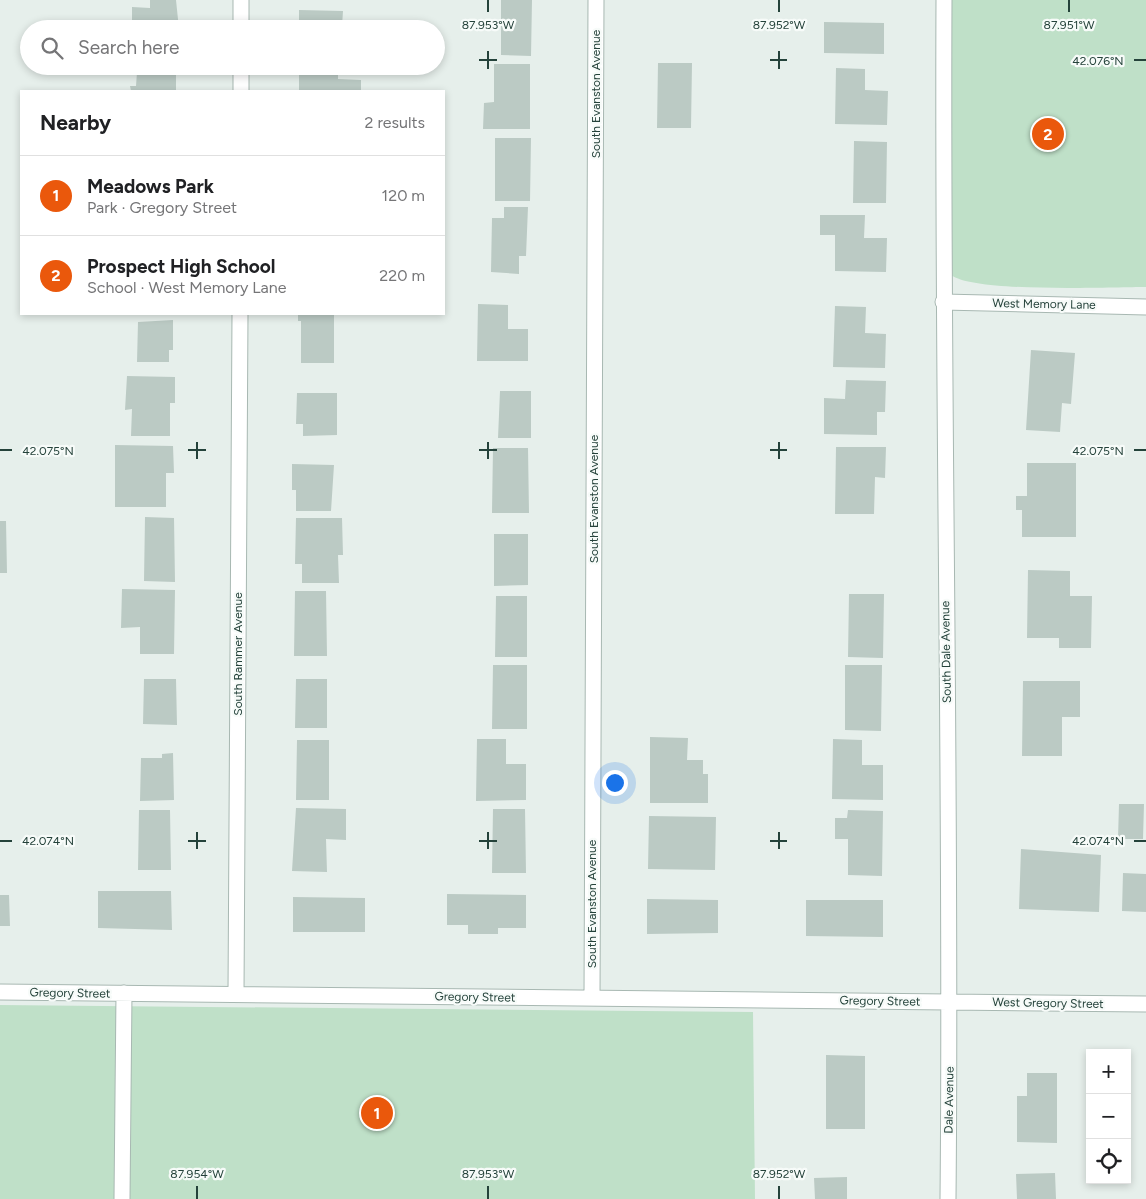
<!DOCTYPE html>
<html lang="en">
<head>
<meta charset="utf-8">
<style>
  body { margin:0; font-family:Figtree,sans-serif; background:#f2f2f2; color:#202124 }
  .controls { position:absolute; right:15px; bottom:15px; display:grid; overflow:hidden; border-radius:0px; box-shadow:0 2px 8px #0003 }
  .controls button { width:45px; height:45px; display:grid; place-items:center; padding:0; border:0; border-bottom:1px solid #e0e0e0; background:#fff; color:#202124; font:25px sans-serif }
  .you { position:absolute; left:614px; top:782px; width:18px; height:18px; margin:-12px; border:4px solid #fff; border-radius:50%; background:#1a73e8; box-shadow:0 0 0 8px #1a73e833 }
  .badge { display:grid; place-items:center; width:32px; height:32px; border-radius:50%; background:#ea580c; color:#fff; font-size:16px; font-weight:700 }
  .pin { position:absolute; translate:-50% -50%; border:2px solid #fff; box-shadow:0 1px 5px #0006 }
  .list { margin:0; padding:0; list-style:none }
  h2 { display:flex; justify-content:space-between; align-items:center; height:65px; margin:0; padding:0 20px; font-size:21px }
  h2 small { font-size:16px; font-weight:400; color:#757577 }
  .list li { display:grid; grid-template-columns:32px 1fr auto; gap:15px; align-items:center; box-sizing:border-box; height:80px; padding:0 20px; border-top:1px solid #e0e0e0 }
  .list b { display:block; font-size:19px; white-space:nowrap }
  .list p { margin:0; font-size:16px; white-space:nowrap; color:#757577 }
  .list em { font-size:16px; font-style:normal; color:#757577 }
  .icon { flex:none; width:28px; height:28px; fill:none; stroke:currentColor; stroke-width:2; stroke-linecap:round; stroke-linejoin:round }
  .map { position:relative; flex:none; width:1146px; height:1199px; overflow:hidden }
  .search { position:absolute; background:#fff; box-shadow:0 2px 8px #0003; left:20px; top:20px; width:425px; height:55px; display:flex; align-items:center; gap:12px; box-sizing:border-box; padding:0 18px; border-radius:28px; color:#757577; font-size:19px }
  .panel { position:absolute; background:#fff; box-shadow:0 2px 8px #0003; left:20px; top:90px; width:425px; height:225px; border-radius:0px }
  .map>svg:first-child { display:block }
</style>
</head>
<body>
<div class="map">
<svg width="1146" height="1199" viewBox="0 0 1146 1199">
  <rect width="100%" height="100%" fill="#e6efeb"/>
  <path fill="#bfe0c8" d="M951,0H1146V287C1108,287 975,293 951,275Z
    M0,1005L753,1012L755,1199H0Z"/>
  <path fill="#bbcac4" d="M150,0H176L179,29H132V7L150,8Z
    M501,0H532L531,56L501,55Z
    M299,10L343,11L342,26H353V29H299Z
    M824,22L884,23V54L824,53Z
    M658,63H692L691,128H657Z
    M494,64H530V129H483L484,103L494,102Z
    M299,66H338V79L361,80V91H299Z
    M836,68L865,69V90L888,91L887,125L835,124Z
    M137,72L176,73V91H131L130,86H136Z
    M495,138H531L530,201H495Z
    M854,141L887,142L886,203H853Z
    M504,207H528L526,256H519V274L491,272L492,218H504Z
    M820,215H865L864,238H887L886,272L835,271V235H820Z
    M478,304L508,305V329H528V361H477Z
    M835,306L866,307L865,333L886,334L885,368L833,367Z
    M298,314H334V363H301V321H298Z
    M173,320V350H169V362H137L138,322Z
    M1031,350L1075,353L1071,404L1062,403L1060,432L1026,430Z
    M127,376L175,377V403H170V436H131L132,409L125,410Z
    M846,380L886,381L885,412H877V435L824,434V398L845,399Z
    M500,391H531V438H498Z
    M297,393H337V435L303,436V424H296Z
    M115,445L173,446L174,473H166V507H115Z
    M836,447H886L885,478L875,477L874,514H835Z
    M493,448H528L529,513H492Z
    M1027,463H1076V537H1022V510H1016V496H1027Z
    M292,464L334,465L331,511H296V490H292Z
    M145,517L174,518L175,582L144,581Z
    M296,518H342L343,555H338L339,583H302V564H295Z
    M0,521H6L7,573H0Z
    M494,534H528V585L494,586Z
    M1028,570L1070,571V596H1092L1091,648H1059V638H1027Z
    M122,589L175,590L174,654H140V627L121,628Z
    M295,591H326L327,656H294Z
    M849,594H884L883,658L848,657Z
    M496,596H527V657H495Z
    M493,665H527V729H492Z
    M845,665H882L881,731L845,730Z
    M144,679H176L177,725L143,724Z
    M296,679H327V728H295Z
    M1023,681H1080V717H1062V756H1022Z
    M650,737L688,738L687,760H703V774H708V803H650Z
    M477,739H506V764H526V800L476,801Z
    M833,739L862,740V765H883V800L832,799Z
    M297,740H329V800H296Z
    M173,753L174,800L140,801L141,758H162V754Z
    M1119,804H1144L1143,839H1118Z
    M296,808L346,809V840L326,839L327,872L292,871Z
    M493,809H525L526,873H492Z
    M139,810H170L171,870H138Z
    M848,810L883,811L882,876L848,875V839H835V818H847Z
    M649,816L716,817L715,870L648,869Z
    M1021,849L1101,855L1099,912L1019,909Z
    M1123,873L1146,874V912L1122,911Z
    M98,891H171L172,930L98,928Z
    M447,894L526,895V928H498V934H468V925H447Z
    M0,895H9L10,926H0Z
    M293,897L365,898V932H293Z
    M647,899L718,900V933L647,934Z
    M806,900H883V937L806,936Z
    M826,1055L865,1056V1129H826Z
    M1027,1073H1057V1143L1017,1142V1096H1027Z
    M1055,1173L1056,1199H1017L1016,1174Z
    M847,1177V1199H815L814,1178Z"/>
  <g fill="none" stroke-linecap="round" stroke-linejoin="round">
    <g stroke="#a8b8b2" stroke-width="17">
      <path id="minor" d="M944,0C942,400 952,799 948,1199
        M241,29V0
        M241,91V66
        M943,302L1146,307
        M0,992L1146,1004
        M236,994L240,314
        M592,998L596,0
        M122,1199L124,993"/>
    </g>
    <use href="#minor" stroke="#fff" stroke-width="15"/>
  </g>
  <path fill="none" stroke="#24423a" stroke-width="2" d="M488,0V12M779,0V12M1069,0V12M488,51V69M779,51V69M479,60H497M770,60H787M1134,60H1146M197,442V459M488,442V459M779,442V459M0,450H12M188,450H206M479,450H497M770,450H787M1134,450H1146M197,832V849M488,832V849M779,832V849M0,841H12M188,841H206M479,841H497M770,841H787M1134,841H1146M197,1186V1199M488,1186V1199M779,1186V1199"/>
  <g text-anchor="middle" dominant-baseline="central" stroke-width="4.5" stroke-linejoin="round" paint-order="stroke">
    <g font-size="12" fill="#24423a" stroke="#f7fbf9">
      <text transform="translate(596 94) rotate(-90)">South Evanston Avenue</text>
      <text transform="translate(1044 304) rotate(1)">West Memory Lane</text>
      <text transform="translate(594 499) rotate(-90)">South Evanston Avenue</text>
      <text transform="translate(946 652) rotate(-91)">South Dale Avenue</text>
      <text transform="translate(238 654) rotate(-90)">South Rammer Avenue</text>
      <text transform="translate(592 904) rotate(-90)">South Evanston Avenue</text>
      <text transform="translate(70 993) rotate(1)">Gregory Street</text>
      <text transform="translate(475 997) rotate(1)">Gregory Street</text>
      <text transform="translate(880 1001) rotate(1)">Gregory Street</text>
      <text transform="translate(1048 1003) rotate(1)">West Gregory Street</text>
      <text transform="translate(949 1100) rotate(-89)">Dale Avenue</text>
    </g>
  </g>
  <g font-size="12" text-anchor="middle" fill="#24423a" stroke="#f7fbf9" stroke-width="4.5" stroke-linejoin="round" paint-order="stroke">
    <text x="488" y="29">87.953°W</text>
    <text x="779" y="29">87.952°W</text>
    <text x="1069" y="29">87.951°W</text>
    <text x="1098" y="65">42.076°N</text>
    <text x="48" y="455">42.075°N</text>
    <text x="1098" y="455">42.075°N</text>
    <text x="48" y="845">42.074°N</text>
    <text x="1098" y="845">42.074°N</text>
    <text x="197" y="1178">87.954°W</text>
    <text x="488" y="1178">87.953°W</text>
    <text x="779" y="1178">87.952°W</text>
  </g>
</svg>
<div class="controls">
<button>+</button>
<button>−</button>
<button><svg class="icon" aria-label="locate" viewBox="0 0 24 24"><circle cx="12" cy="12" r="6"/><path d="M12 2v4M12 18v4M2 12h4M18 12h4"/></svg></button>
</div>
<div class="you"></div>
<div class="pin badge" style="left:377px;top:1113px">1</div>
<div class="pin badge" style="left:1048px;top:134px">2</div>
<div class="search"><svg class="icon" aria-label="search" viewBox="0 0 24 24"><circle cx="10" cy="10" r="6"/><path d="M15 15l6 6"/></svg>Search here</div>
<section class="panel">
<h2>Nearby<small>2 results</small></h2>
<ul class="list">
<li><span class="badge">1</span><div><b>Meadows Park</b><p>Park · Gregory Street</p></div><em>120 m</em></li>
<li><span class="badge">2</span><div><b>Prospect High School</b><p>School · West Memory Lane</p></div><em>220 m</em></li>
</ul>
</section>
</div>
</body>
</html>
